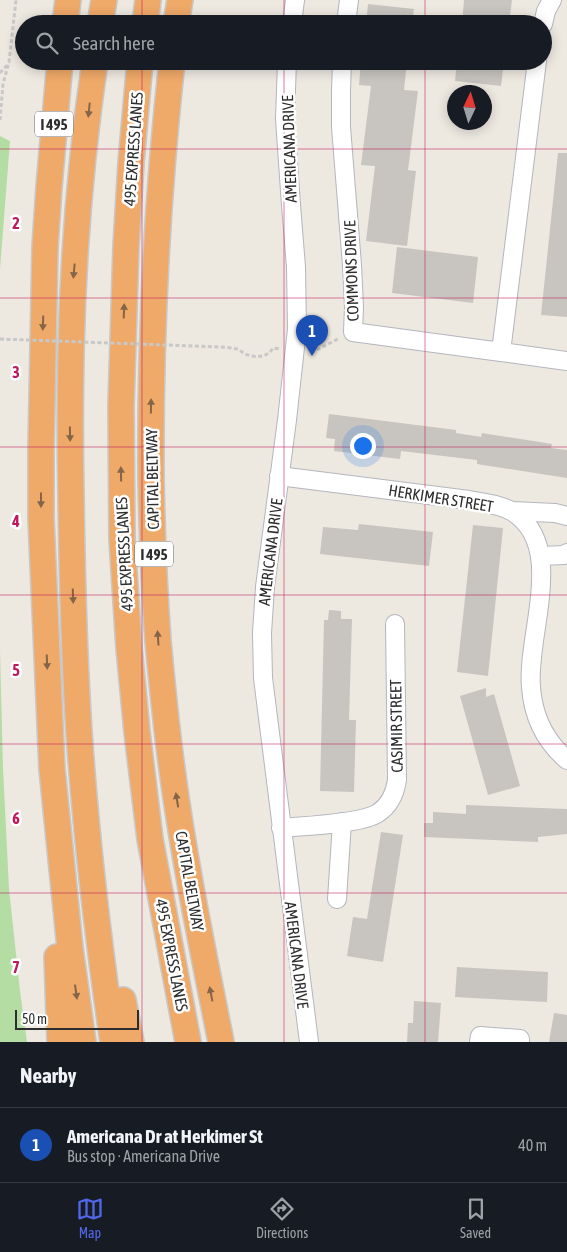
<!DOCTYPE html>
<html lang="en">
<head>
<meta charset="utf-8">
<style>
  body { margin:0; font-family:"Asap Condensed",sans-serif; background:#242831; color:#f1f3f6 }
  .compass { position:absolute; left:447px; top:85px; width:45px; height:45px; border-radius:50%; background:#171b24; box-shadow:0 2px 12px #0003; rotate:4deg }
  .scale { position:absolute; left:15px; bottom:12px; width:124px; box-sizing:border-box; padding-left:5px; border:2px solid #2d2d2d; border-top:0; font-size:14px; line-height:18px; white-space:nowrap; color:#2d2d2d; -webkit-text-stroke:4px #fff; paint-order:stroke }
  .you { position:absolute; left:362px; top:445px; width:18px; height:18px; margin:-12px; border:4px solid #fff; border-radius:50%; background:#1a73e8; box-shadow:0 0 0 8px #1a73e833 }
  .badge { display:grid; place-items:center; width:32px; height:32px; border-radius:50%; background:#5167e9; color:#fff; font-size:16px; font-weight:700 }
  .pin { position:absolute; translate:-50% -41px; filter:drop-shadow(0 1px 2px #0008) }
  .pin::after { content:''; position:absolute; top:26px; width:18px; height:15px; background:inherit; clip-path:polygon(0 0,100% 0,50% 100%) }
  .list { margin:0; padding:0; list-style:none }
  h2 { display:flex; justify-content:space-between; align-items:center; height:65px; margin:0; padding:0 20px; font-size:21px }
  h2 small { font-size:16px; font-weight:400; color:#9ea1a6 }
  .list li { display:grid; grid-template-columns:32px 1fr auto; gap:15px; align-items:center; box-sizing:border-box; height:75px; padding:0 20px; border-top:1px solid #363941 }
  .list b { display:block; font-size:19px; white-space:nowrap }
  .list p { margin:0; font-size:16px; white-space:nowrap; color:#9ea1a6 }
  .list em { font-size:16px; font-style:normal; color:#9ea1a6 }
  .icon { flex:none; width:28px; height:28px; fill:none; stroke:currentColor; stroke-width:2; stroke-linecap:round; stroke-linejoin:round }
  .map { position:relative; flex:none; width:567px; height:1042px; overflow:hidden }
  .search { position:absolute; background:#171b24; box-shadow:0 2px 12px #0003; left:15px; right:15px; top:15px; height:55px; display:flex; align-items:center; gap:12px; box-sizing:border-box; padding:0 18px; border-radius:28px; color:#9ea1a6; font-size:19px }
  .sheet { height:140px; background:#171b24 }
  nav { display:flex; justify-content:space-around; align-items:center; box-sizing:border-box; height:70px; border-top:1px solid #363941; background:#171b24; font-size:14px; color:#9ea1a6 }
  nav a { display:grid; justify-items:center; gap:2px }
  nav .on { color:#5167e9 }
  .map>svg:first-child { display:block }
</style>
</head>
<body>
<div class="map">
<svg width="567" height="1042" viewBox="0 0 567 1042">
  <rect width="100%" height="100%" fill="#ede8e0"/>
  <path fill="#b4dda3" d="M0,136L10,141L0,269Z
    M0,650L3,769L9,889L20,991L27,1042H0Z"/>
  <path fill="#c8c5c0" d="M464,0H512L509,24H462Z
    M368,4L414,9L412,24H366Z
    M361,61H407L404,90L418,91L408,170L416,171L407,246L366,241L375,166L361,165L371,86L359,85Z
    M457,61H504L501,86L455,81Z
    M558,153H567V317L541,315Z
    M397,247L478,257L473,303L392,293Z
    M329,414L456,430V433L481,437L482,433L552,444L551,448L567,450V478L477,464V460L401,451L400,459L334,451L335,439L326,438Z
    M359,524L433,532L429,566L320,554L323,527L358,530Z
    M473,525L503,528L488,676L457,672Z
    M329,610L341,611V619H352L349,720H356L354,792L320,791L324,620H328Z
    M486,688V697L494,694L520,786L488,795L460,696Z
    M466,805L567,809V834L538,837V842L424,837V823H433V812L466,814Z
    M381,832L403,835L383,962L347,956L353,917L367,919Z
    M457,967L548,972L547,1002L455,997Z
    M414,1001L441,1003L438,1042H407L408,1023H413Z
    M554,1013L567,1015V1042H549Z"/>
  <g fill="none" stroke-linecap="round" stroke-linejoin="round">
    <g stroke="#b4b6bf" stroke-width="20">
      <path id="minor" d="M292,24L295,0
        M346,24L349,0
        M543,24L546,11L552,0
        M287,61L285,119L291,205L296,267L297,329L287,420L265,587L262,633L263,678L309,1042
        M342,61L341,91V127L352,265L354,307L353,332L501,352
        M537,61L501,352L567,361
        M279,476L469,500C484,503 500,504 513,512C567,546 526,636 531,687C533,716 545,741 567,760
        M512,511L555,513L567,516
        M541,556L564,555L567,553
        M281,828C302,826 362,824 378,813C389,806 395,793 397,780L395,624
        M337,899L342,822
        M479,1042L480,1036L520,1039V1042"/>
    </g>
    <g stroke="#c8c8c8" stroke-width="28">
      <path id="highway" d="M65,24L68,0
        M100,24L104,0
        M145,24L148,0
        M176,24L180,0
        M60,61L49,187L45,247L41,451V518L52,769L70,948L83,1042
        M95,61C81,156 73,256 71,352C70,400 70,447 71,495C72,574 74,653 79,732C86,836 98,939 113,1042
        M140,61L131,163L126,246L121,406L122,539L129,648L137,732L150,839L188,1042
        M172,61C157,199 150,338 151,477C152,531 154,586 158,641C162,683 166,726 172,769C184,860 203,951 221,1042
        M57,957L60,1042
        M123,1000L131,1042"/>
    </g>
    <path stroke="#c8c8c8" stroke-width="3" stroke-dasharray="4 2.5" stroke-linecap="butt" d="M0,73L9,63
      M0,120L3,84L9,62L16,0
      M221,347C226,347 232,348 237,349C241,351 244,354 248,355C257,358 268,357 273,348L280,349
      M311,353L338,339"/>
    <use href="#minor" stroke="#fff" stroke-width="18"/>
    <use href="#highway" stroke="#efa969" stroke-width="25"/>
    <path stroke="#c8c8c8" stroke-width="3" stroke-dasharray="4 2.5" stroke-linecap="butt" d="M0,339L221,347"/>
  </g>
  <defs><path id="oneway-solid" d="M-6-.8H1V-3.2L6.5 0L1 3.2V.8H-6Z" transform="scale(1.25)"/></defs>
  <g fill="#846548">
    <use href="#oneway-solid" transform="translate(89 110) rotate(96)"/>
    <use href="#oneway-solid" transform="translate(74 271) rotate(95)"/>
    <use href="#oneway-solid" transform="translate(124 311) rotate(-88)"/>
    <use href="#oneway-solid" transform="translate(43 323) rotate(92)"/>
    <use href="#oneway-solid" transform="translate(151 406) rotate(-89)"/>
    <use href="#oneway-solid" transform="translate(70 434) rotate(89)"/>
    <use href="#oneway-solid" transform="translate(121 474) rotate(-91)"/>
    <use href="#oneway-solid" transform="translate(41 500) rotate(90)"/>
    <use href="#oneway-solid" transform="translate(73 596) rotate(88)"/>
    <use href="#oneway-solid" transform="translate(158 638) rotate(-94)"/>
    <use href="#oneway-solid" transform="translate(47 662) rotate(88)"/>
    <use href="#oneway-solid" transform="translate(177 800) rotate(-99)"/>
    <use href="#oneway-solid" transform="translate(76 992) rotate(82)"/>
    <use href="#oneway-solid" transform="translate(211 994) rotate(-101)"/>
  </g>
  <path fill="none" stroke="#c2185b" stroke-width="1" stroke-opacity="0.55" d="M142,0V24M284,0V24M425,0V24M142,61V1042M284,61V1042M425,61V1042M0,149H567M0,298H567M0,447H567M0,595H567M0,744H567M0,893H567"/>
  <g text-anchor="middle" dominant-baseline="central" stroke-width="5" stroke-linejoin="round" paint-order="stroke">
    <g fill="#fff" stroke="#6c6c6c" stroke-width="1">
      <rect x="35" y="111.5" width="38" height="25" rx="4"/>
      <rect x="135" y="541.5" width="38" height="25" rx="4"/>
    </g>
    <g font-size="15" font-weight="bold" fill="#2d2d2d">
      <text x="54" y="124">I 495</text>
      <text x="154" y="554">I 495</text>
    </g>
    <g font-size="16" fill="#2d2d2d" stroke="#fff">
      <text transform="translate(133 149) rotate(-86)">495 EXPRESS LANES</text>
      <text transform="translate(289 149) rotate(-92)">AMERICANA DRIVE</text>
      <text transform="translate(351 271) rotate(-92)">COMMONS DRIVE</text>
      <text transform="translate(152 479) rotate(-91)">CAPITAL BELTWAY</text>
      <text transform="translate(441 498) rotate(9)">HERKIMER STREET</text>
      <text transform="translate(270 552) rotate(-83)">AMERICANA DRIVE</text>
      <text transform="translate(124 554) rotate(-93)">495 EXPRESS LANES</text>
      <text transform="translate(396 726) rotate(-91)">CASIMIR STREET</text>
      <text transform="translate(190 881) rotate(80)">CAPITAL BELTWAY</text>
      <text transform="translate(172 955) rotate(79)">495 EXPRESS LANES</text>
      <text transform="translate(297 955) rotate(83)">AMERICANA DRIVE</text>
    </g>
  </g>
  <g font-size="16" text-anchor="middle" font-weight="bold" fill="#c2185b" stroke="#fff" stroke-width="5" stroke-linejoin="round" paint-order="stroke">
    <text x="16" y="229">2</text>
    <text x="16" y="378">3</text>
    <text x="16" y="527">4</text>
    <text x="16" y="676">5</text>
    <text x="16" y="824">6</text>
    <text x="16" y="973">7</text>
  </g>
</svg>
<svg class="compass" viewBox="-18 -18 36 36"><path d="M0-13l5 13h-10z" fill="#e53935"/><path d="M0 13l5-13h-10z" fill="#9ea1a6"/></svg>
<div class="scale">50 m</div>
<div class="you"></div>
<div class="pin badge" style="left:312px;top:356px;background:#1a4fb4">1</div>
<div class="search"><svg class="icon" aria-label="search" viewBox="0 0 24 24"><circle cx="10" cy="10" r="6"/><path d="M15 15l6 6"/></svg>Search here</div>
</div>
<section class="sheet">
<h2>Nearby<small></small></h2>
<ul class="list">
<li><span class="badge" style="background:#1a4fb4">1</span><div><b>Americana Dr at Herkimer St</b><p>Bus stop · Americana Drive</p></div><em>40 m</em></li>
</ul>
</section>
<nav>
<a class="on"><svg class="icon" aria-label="map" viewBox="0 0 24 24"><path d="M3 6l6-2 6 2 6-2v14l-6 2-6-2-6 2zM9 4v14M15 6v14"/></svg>Map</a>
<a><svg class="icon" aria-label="directions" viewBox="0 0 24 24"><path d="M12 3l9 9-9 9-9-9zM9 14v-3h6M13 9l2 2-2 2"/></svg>Directions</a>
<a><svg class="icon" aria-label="saved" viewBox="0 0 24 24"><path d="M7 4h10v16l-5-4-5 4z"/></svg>Saved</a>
</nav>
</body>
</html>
